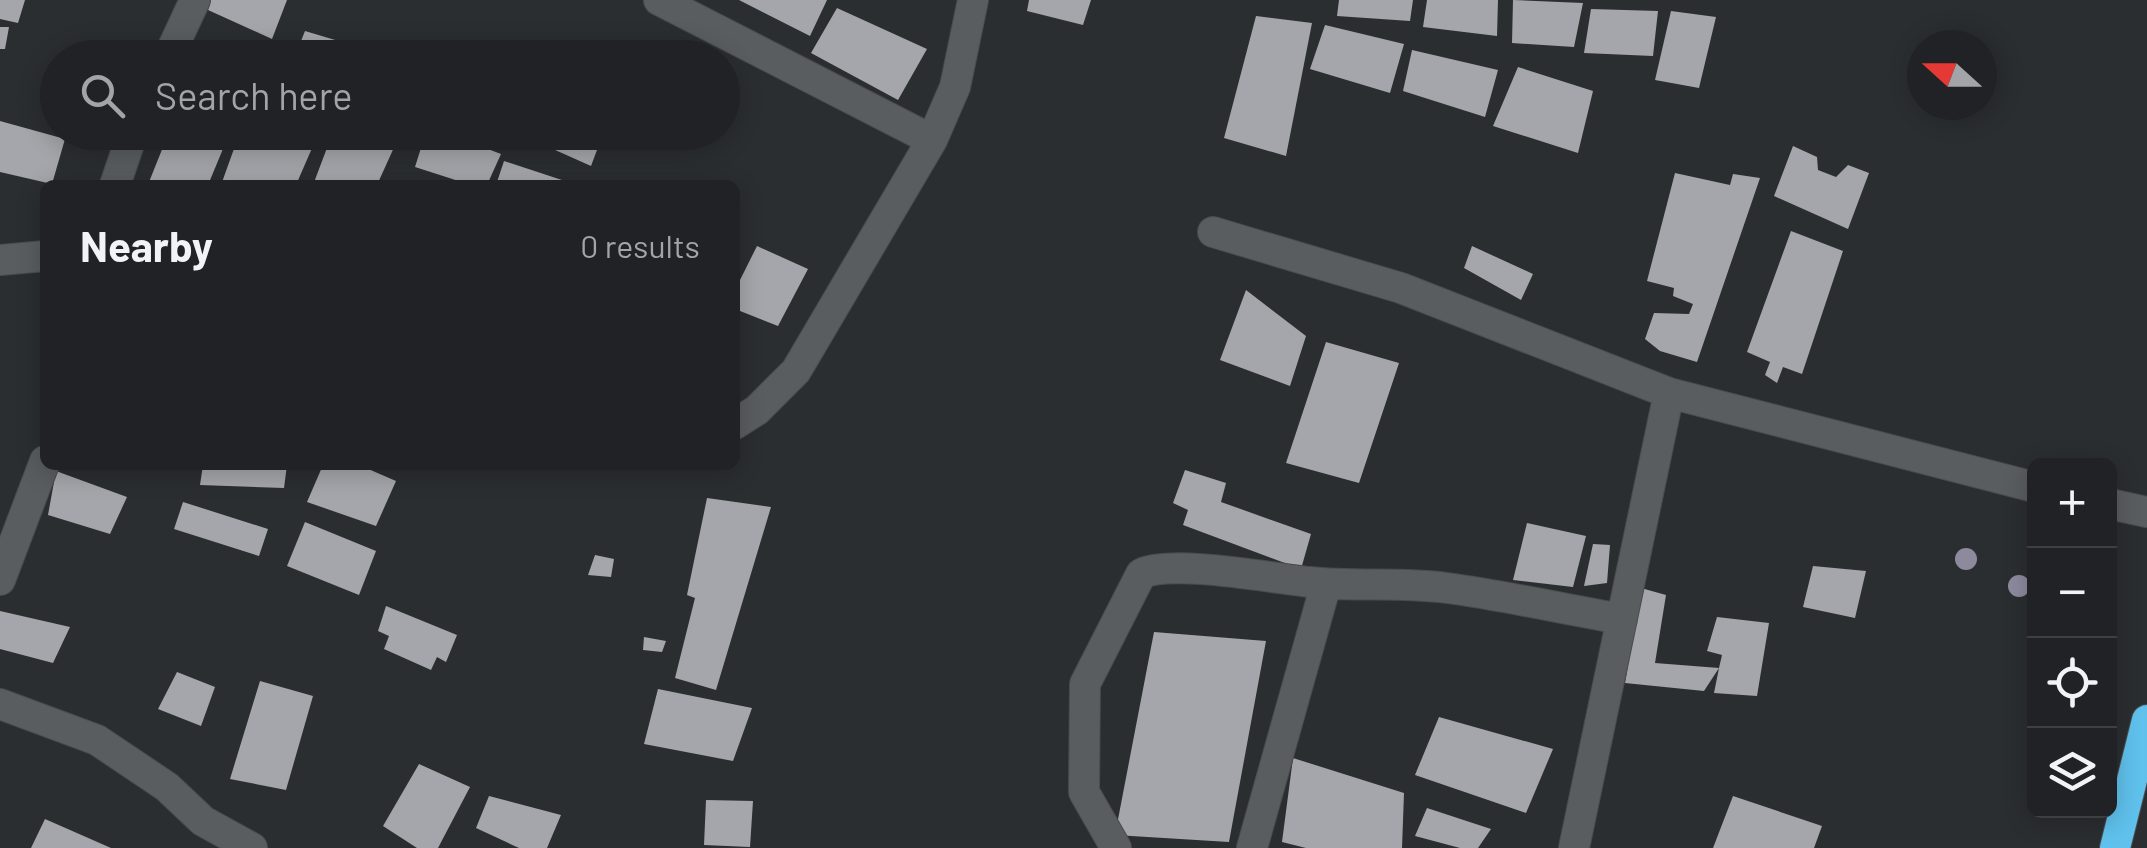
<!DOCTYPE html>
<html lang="en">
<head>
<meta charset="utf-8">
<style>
  body { margin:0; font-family:Barlow,sans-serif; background:#2d2f32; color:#f1f3f6 }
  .controls { position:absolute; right:30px; bottom:30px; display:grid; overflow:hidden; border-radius:15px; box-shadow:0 5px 25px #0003 }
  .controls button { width:90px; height:90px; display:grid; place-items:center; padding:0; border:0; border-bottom:2px solid #3d3f42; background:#202225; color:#f1f3f6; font:50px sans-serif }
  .compass { position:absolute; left:1907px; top:30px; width:90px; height:90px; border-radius:50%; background:#202225; box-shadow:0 5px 25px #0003; rotate:291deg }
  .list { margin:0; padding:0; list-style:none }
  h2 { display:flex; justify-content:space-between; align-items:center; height:130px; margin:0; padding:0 40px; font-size:42px }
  h2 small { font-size:32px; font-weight:400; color:#a2a4a7 }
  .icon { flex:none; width:55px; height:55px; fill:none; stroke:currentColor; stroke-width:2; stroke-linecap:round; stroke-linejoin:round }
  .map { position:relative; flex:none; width:2147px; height:848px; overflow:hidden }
  .search { position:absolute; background:#202225; box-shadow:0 5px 25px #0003; left:40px; top:40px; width:700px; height:110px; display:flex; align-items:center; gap:25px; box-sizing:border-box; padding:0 35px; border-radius:55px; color:#a2a4a7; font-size:38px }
  .panel { position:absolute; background:#202225; box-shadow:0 5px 25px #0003; left:40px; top:180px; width:700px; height:290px; border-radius:15px }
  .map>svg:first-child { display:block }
</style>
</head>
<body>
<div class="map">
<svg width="2147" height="848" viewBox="0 0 2147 848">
  <rect width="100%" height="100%" fill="#2b2e31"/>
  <path fill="#a5a6ab" d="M0,0H25L18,23L0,19Z
    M211,0H287L272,39L208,10Z
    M739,0H827L810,36Z
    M1029,0H1091L1083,25L1027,11Z
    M1339,0H1413L1410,21L1337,16Z
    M1427,0H1498L1497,36L1423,27Z
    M1513,0L1583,3L1574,47L1512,43Z
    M837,8L927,49L898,100L811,53Z
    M1591,9L1658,11L1653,56L1584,53Z
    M1671,11L1716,17L1699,88L1655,80Z
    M1256,16L1312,23L1286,156L1224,138Z
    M1325,25L1404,44L1390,93L1310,69Z
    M0,27H9L5,49H0Z
    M305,31L362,48L358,58H312L297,51Z
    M1412,50L1498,70L1485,117L1403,91Z
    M1518,67L1593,91L1578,153L1493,126Z
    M0,121L65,139L52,184L0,172Z
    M169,132H230L208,185L149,182Z
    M240,132H319L296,185H221Z
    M333,132H401L377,185H313Z
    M426,132H443L501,154L487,185H471L415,167Z
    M481,132H507L504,142Z
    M536,132H574L600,142L591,166L535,141Z
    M1793,146L1817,157L1818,170L1836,177L1848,165L1869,173L1848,229L1774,196Z
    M504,161L574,184V185H496Z
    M1675,173L1730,185L1733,174L1760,178L1697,362L1660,351L1645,339L1654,313L1689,314L1693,304L1673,296L1674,288L1647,281Z
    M1791,231L1843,251L1802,374L1783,367L1777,383L1765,375L1770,362L1747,352Z
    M757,246L808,269L778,326L735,309V290Z
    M1472,246L1533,274L1521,300L1464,268Z
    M1246,290L1306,336L1290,386L1220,360Z
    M1326,342L1399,363L1359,483L1286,463Z
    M203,465H287L284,488L200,485Z
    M323,465H359L396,481L376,526L307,502Z
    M1185,470L1226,483L1221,502L1311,534L1301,569L1183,525L1188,510L1173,503Z
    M56,471L127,497L110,534L48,515Z
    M707,498L771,507L716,690L675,678L695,598L687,595Z
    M183,502L268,529L259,556L174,529Z
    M305,522L376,551L359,595L287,566Z
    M1527,523L1586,536L1573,587L1513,580Z
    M1593,544L1610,545L1607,583L1584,586Z
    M595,555L614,559L611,577L588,575Z
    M1813,566L1866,571L1855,618L1803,607Z
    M1641,588L1666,595L1655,663L1719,668L1722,655L1707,651L1717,617L1769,623L1757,696L1714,693L1719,668L1704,691L1625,683Z
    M386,606L457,635L446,662L437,657L431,670L384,649L389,636L378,631Z
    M0,611L70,627L53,663L0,649Z
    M1154,632L1266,641L1229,842L1115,835Z
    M644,637L666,641L662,652L643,650Z
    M177,672L215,687L201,726L158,709Z
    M260,681L313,696L286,790L230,779Z
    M658,689L752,708L733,761L644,744Z
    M1439,717L1553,749L1526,813L1415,775Z
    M1293,758L1404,793L1402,848H1306L1282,842Z
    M419,764L470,787L438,848H417L383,826Z
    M489,796L561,815L547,848H519L476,828Z
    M1733,796L1822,826L1814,848H1713Z
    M706,800L753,801L750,847L704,845Z
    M1427,808L1491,829L1478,848H1460L1415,836Z
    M45,819L111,848H31Z"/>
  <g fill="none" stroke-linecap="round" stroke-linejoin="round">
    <g stroke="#494b4e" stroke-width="32">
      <path id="street" d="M659,0L932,140
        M168,58L195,0
        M115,185L133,132
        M1213,232L1401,288L1669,393L2034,487
        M0,260L45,256
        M735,424L757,410L796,371L932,140L955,87L973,0
        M2110,504L2147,512
        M0,580L45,461
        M0,704L97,740L167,787L203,821L252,848
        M1116,848L1084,792L1085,684L1141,574C1171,559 1271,578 1309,582C1355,587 1401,582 1447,588C1506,596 1564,609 1622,619
        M1252,848L1326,584
        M1574,848L1669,393"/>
    </g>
    <g stroke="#494b4e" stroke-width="32">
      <path id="highway" d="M2115,848L2147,720"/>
    </g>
    <use href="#street" stroke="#5a5d60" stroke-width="30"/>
    <use href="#highway" stroke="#5fc1ec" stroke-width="30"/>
  </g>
  <g fill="#8d8a9e">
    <circle cx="1966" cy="559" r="11"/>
    <circle cx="2019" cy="586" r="11"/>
  </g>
</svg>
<div class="controls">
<button>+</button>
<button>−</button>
<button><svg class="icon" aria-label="locate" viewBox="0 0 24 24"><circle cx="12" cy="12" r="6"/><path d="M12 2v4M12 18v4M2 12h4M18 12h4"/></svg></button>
<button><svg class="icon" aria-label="layers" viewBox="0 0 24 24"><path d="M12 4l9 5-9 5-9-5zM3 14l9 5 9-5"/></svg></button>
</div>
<svg class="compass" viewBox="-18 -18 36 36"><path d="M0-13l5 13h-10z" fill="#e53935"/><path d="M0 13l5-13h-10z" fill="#a2a4a7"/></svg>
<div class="search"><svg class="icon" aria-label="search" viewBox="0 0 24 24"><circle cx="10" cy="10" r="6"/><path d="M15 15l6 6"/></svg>Search here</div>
<section class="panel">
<h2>Nearby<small>0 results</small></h2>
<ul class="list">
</ul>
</section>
</div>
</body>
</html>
